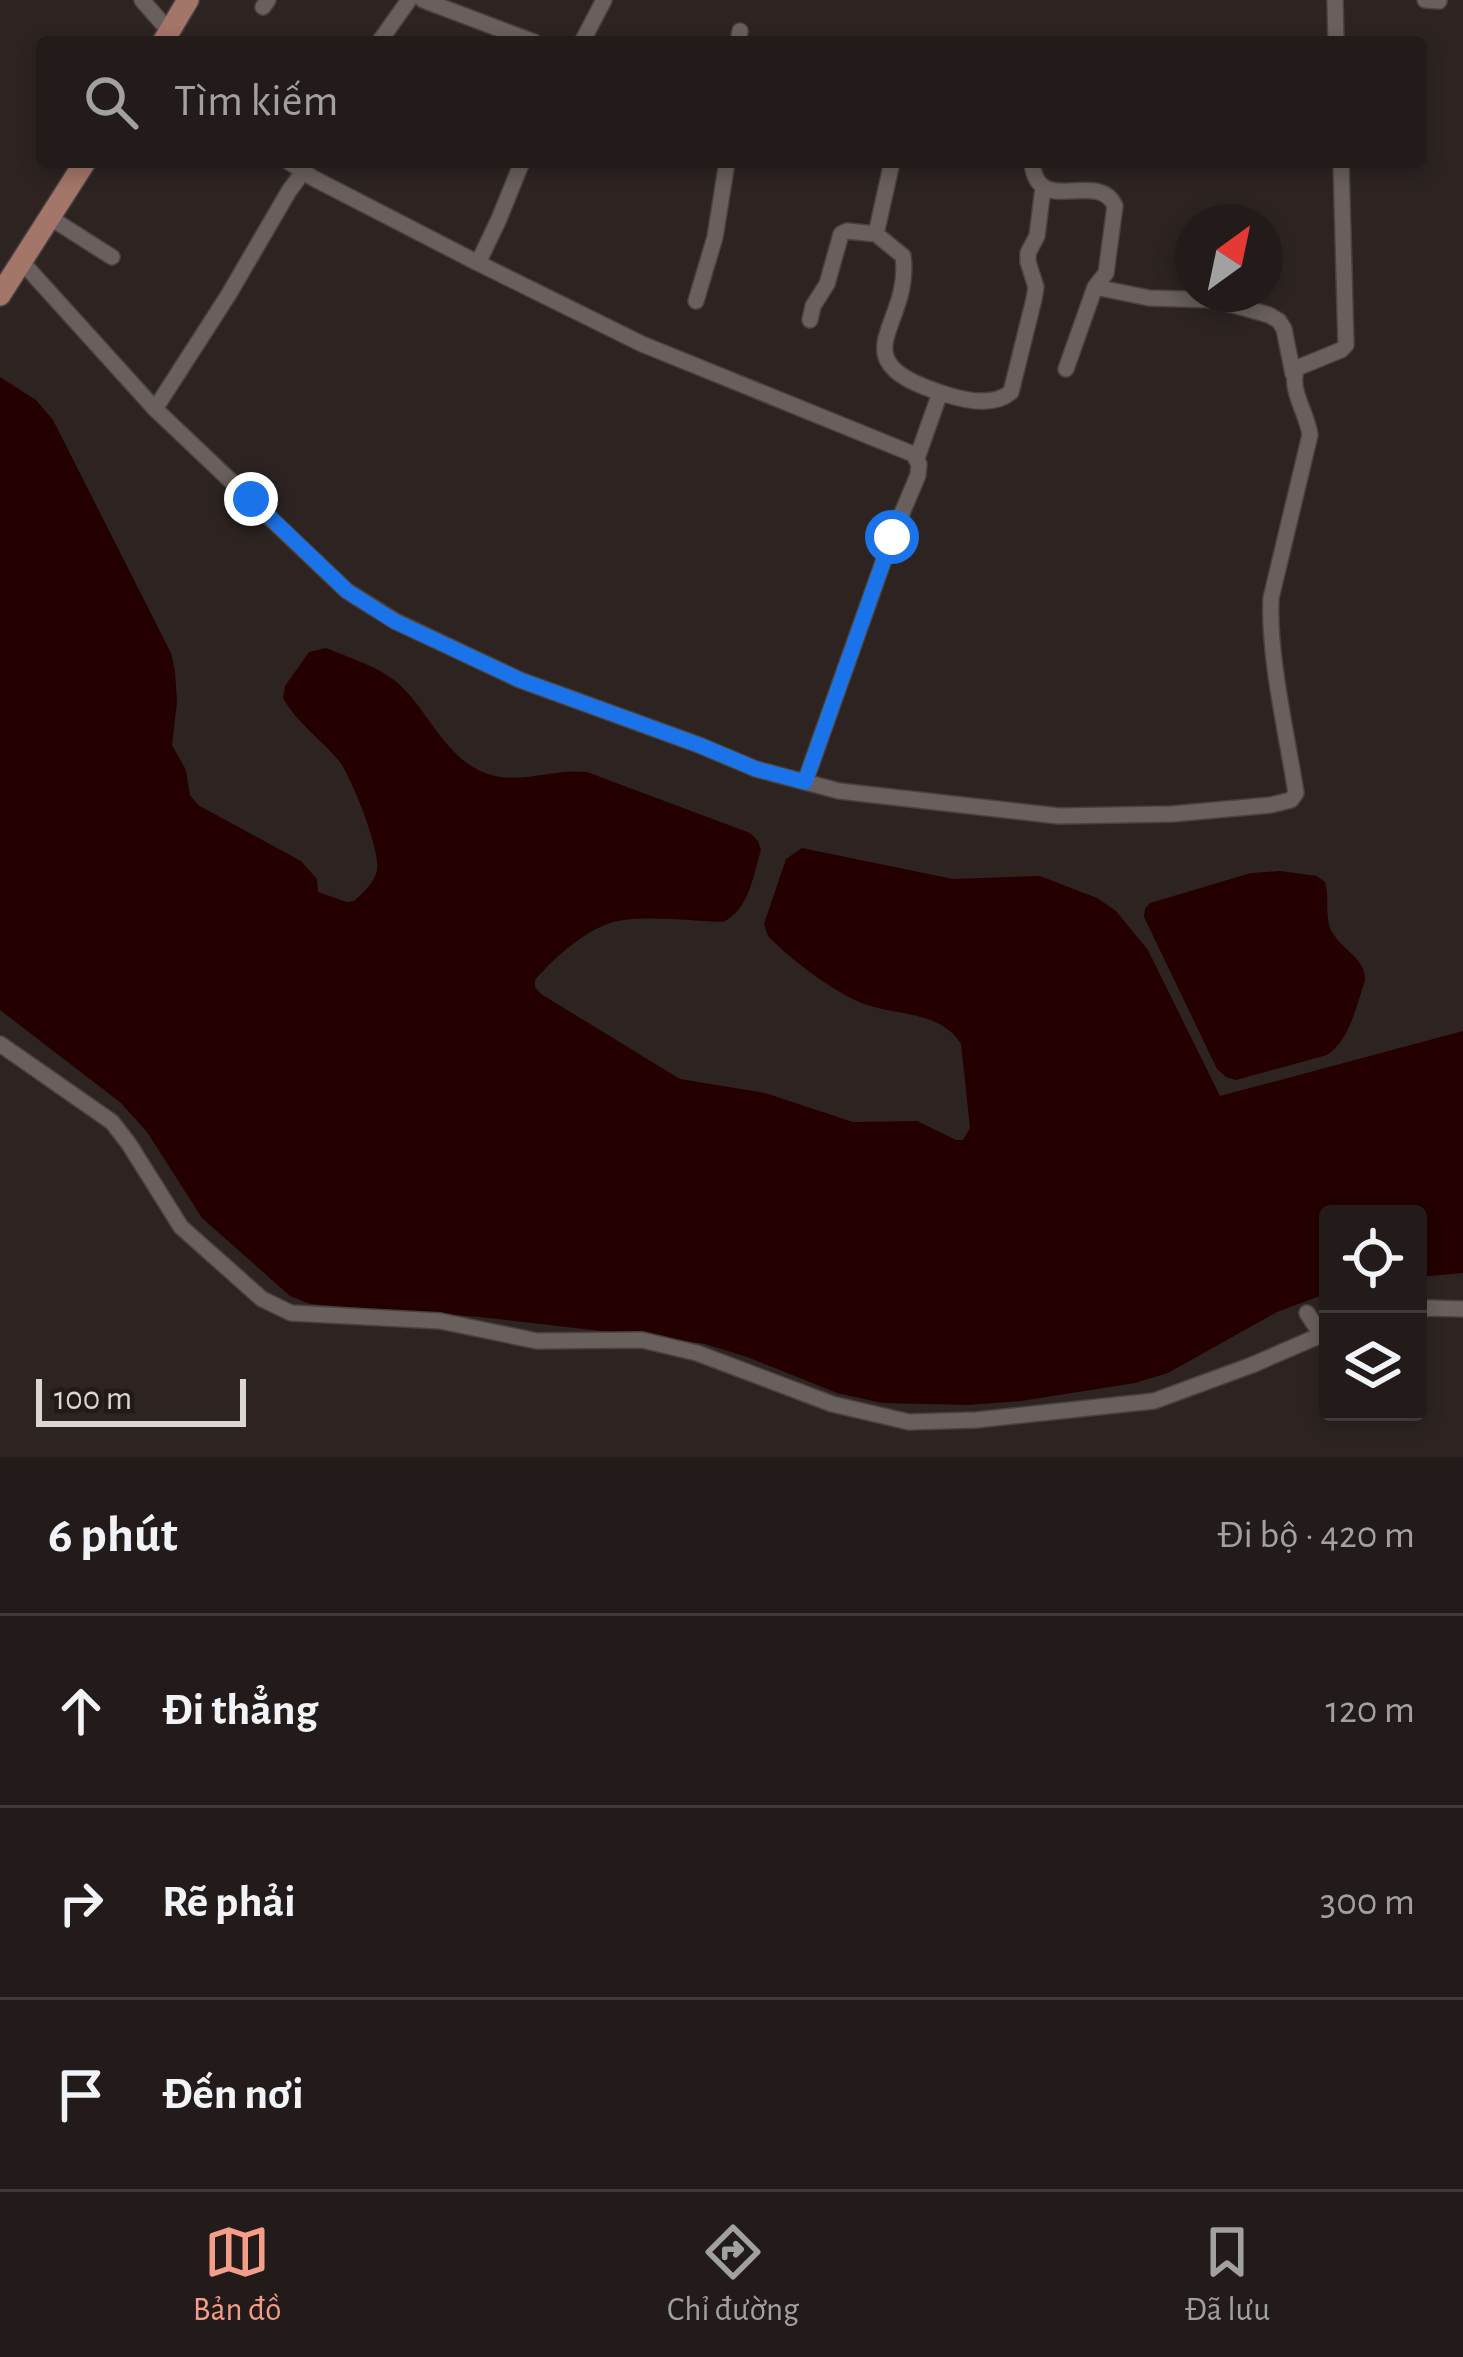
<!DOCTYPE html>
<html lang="vi">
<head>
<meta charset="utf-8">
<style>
  body { margin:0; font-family:"Alegreya Sans",sans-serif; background:#2e2827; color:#f1f3f6 }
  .controls { position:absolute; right:36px; bottom:36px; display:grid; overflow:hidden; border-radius:12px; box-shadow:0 6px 18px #0003 }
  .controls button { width:108px; height:108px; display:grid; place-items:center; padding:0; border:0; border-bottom:3px solid #3f3939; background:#221b1a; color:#f1f3f6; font:60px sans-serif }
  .compass { position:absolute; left:1175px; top:204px; width:108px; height:108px; border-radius:50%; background:#221b1a; box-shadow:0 6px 18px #0003; rotate:33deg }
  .scale { position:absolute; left:36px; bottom:30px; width:210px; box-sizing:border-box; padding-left:12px; border:6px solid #dbd5d3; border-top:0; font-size:33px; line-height:42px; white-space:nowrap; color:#dbd5d3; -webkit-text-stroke:9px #231a18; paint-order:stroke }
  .stop { position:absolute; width:36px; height:36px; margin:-27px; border:9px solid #1a73e8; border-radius:50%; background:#fff }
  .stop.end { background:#1a73e8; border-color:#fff; box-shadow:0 3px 12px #0008 }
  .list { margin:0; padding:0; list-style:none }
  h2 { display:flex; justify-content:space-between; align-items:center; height:156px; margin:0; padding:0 48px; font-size:51px }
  h2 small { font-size:39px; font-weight:400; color:#a2a1a2 }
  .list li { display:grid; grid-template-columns:78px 1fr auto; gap:36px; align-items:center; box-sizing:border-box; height:192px; padding:0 48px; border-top:3px solid #3f3939 }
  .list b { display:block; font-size:45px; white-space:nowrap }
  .list em { font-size:39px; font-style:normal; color:#a2a1a2 }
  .icon { flex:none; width:66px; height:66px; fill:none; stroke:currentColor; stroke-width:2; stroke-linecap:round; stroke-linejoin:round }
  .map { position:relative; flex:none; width:1463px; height:1457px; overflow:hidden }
  .search { position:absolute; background:#221b1a; box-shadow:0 6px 18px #0003; left:36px; right:36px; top:36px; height:132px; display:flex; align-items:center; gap:30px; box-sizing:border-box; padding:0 42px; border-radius:12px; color:#a2a1a2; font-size:45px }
  .sheet { height:732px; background:#221b1a }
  nav { display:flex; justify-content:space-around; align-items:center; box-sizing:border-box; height:168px; border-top:3px solid #3f3939; background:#221b1a; font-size:33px; color:#a2a1a2 }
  nav a { display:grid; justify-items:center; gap:6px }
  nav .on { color:#f49e89 }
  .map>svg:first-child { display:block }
</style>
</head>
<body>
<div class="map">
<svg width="1463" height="1457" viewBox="0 0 1463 1457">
  <rect width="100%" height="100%" fill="#2d2422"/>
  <path fill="#240100" d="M0,377L36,400L53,420L171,653L175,671L177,702L172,745L186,770L190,795L198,805L301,861L317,879L318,892L347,902L354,901C363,893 375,882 377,870C381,851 352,779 340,762C322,740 297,723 283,698L285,686L309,652L326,648C350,658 381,667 401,686C430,714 445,757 485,773C517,786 553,768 587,772L750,833L758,841L761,850C753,876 749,910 723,922C693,921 638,914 610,923C583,932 553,959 535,980V987L541,994L680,1079L765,1093L853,1122L917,1121L956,1140H963L970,1128L961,1044C941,1010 892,1016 859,1002C830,989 790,959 768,936L764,924L786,859L802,848L953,879L1040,876L1097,898L1116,911L1148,950L1220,1096L1463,1031V1273L1418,1277V1214H1328V1293L1277,1312L1168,1373L1135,1383L1021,1401L968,1405L882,1403L837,1393L747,1357L705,1344L670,1339L480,1317L310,1304L290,1296L202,1218L147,1132L121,1103L0,1010Z
    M1280,871L1317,876L1325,882C1330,898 1324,917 1332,932C1343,951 1366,958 1365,981C1356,1006 1350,1040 1327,1055L1236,1080L1226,1077L1217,1069L1144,917L1145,909L1150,903L1251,873Z"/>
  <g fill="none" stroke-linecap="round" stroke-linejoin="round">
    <g stroke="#48413f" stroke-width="18">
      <path id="minor" d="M142,0L169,31
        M423,0L534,42
        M1335,0L1336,42
        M1425,0L1439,1
        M263,7L268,0
        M379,42L409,0
        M582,42L604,0
        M738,42L740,31
        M289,162L313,178L478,263L499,219L522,162
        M1032,162C1037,219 1098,168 1115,206L1106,273L1095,287L1066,369
        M49,217L112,257
        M876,234L903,256C913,328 832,360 948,395C967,401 995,406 1011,392L1034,299L1036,287L1028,262V253L1037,236L1043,188
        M22,262L155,409L347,591L395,621L520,680L699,745L756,769L839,791L1059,816L1172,814L1271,805L1291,800L1296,793C1287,735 1268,655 1271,598L1310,435C1307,412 1288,389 1297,368L1341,350L1346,345L1341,162
        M478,263L642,344L913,454L919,464L918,475L892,537L805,782
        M1095,287L1149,298L1216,300L1269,315L1279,321L1284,329L1293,374
        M696,301L715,237L727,162
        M810,320L813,306L827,284L841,234L847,231L876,234L892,162
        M155,409L229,294L289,191L303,172
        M917,458L940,393
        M0,1044L112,1122L129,1144L181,1227L262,1299L291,1313L440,1321L537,1341L642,1340L697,1353L832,1404L909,1422L976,1420L1154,1401L1252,1365L1328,1332
        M1418,1311L1429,1308L1463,1309
        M1307,1313L1320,1333"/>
    </g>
    <g stroke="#48413f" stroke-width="24">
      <path id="major" d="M163,42L188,0
        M0,295L85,162"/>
    </g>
    <use href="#minor" stroke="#695f5c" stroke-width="15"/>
    <use href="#major" stroke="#a47569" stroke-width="21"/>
  </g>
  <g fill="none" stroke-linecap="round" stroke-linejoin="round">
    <path stroke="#1a73e8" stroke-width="15" d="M251,499L347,591L394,621L520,680L699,745L756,769L805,782L892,537"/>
  </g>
</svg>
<div class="controls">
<button><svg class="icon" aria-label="locate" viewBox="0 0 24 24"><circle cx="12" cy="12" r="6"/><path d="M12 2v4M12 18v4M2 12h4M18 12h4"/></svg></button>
<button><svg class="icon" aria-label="layers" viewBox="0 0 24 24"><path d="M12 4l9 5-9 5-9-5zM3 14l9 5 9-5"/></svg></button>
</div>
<svg class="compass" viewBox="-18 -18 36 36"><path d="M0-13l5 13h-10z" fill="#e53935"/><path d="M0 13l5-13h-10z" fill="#a2a1a2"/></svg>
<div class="scale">100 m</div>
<div class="stop" style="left:892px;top:537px"></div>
<div class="stop end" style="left:251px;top:499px"></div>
<div class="search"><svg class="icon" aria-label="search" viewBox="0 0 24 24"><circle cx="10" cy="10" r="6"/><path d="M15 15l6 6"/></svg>Tìm kiếm</div>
</div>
<section class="sheet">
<h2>6 phút<small>Đi bộ · 420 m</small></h2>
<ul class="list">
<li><svg class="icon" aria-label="ahead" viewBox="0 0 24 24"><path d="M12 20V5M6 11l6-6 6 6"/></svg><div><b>Đi thẳng</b></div><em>120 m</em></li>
<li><svg class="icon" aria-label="right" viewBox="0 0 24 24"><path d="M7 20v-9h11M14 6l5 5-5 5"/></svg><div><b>Rẽ phải</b></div><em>300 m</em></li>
<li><svg class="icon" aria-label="arrive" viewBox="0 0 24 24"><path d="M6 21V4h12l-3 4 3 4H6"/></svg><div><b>Đến nơi</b></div></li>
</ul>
</section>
<nav>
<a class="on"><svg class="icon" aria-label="map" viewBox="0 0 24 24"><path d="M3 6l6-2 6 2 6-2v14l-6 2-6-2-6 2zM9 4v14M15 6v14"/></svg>Bản đồ</a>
<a><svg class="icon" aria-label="directions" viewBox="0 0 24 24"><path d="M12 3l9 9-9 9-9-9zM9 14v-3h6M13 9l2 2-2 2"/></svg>Chỉ đường</a>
<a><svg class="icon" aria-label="saved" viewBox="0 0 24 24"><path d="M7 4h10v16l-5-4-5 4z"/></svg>Đã lưu</a>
</nav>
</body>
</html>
